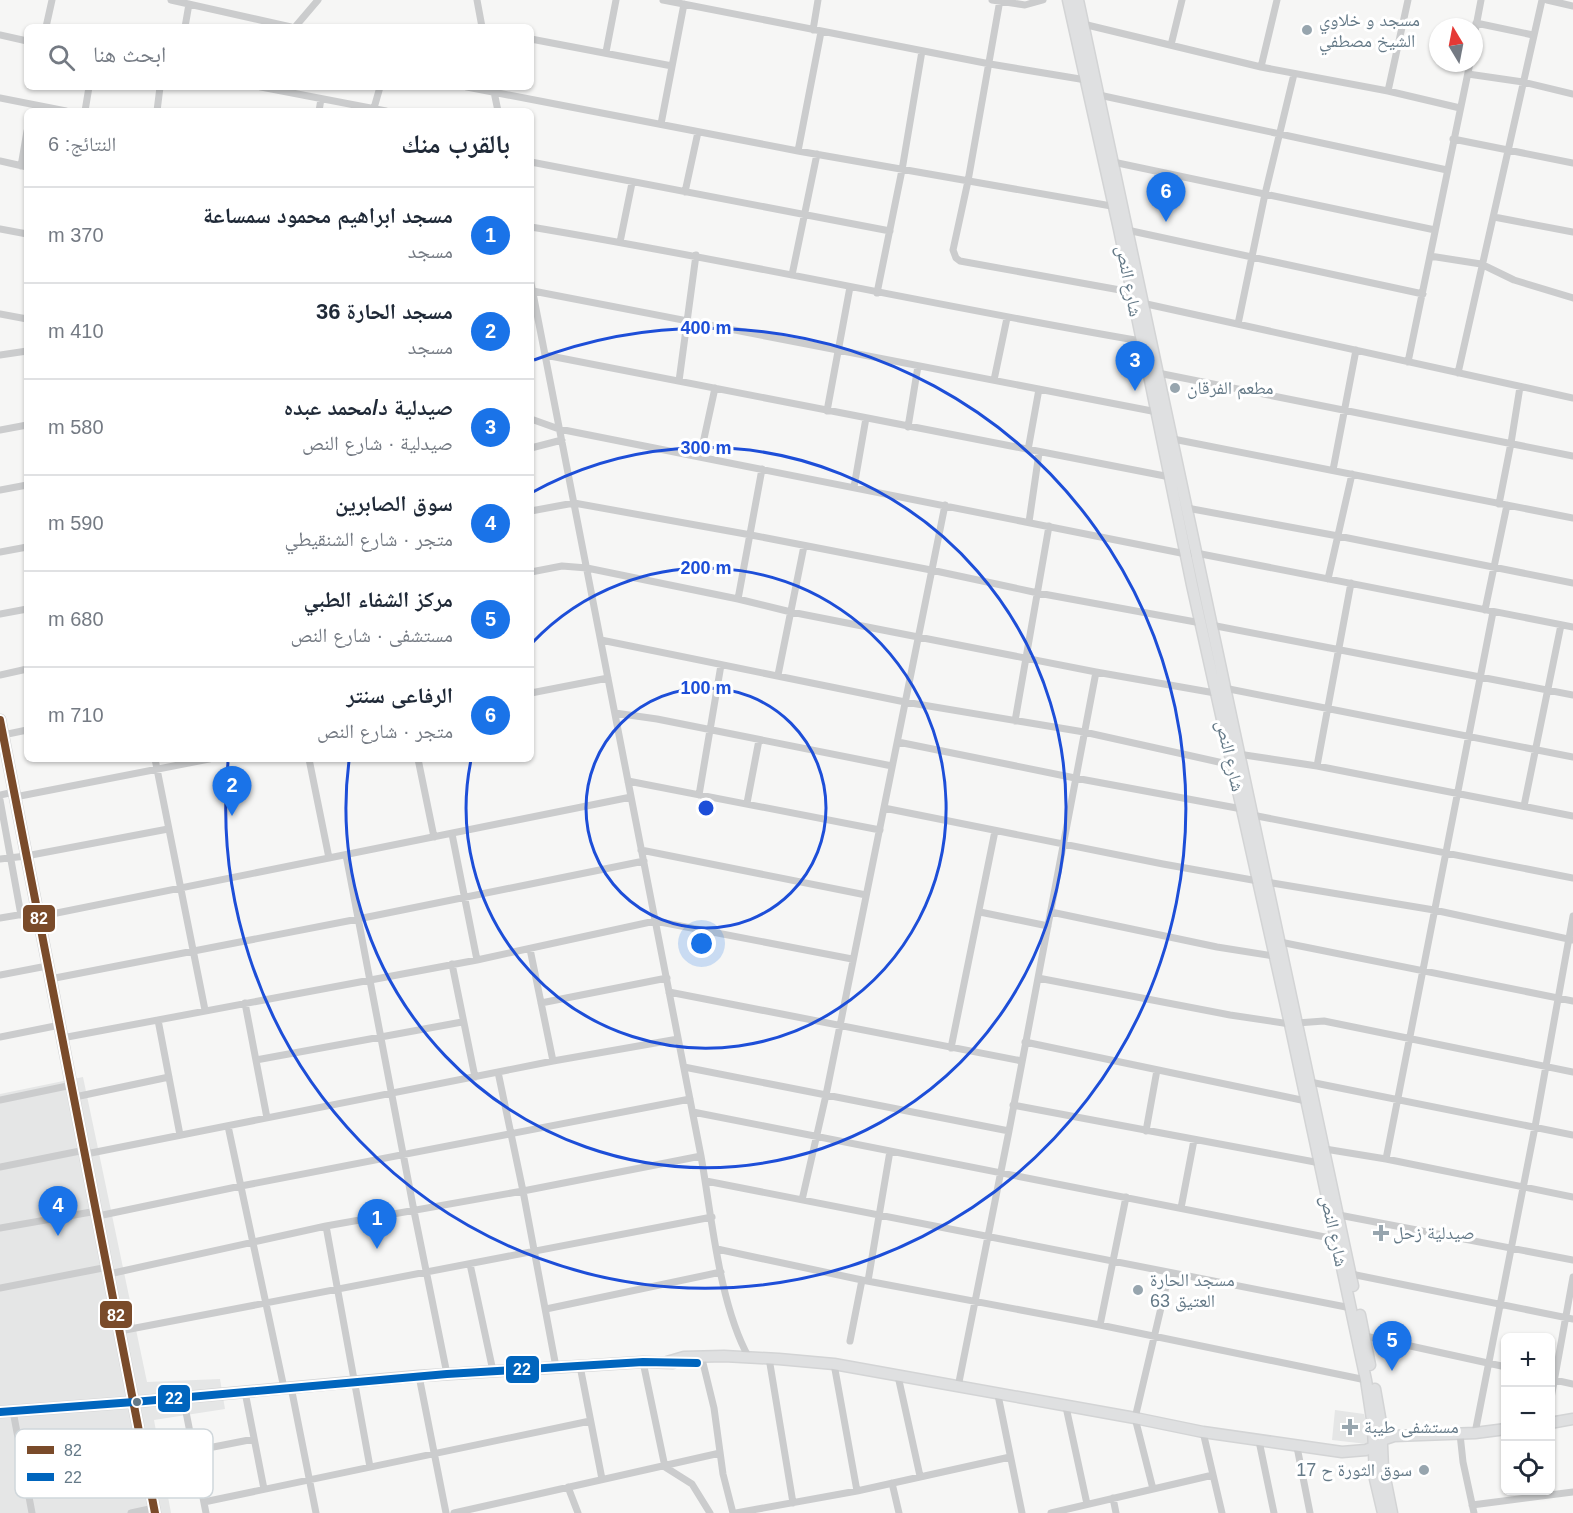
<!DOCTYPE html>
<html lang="ar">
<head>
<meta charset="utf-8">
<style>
  body { margin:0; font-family:Arial,"Noto Naskh Arabic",sans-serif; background:#f2f2f3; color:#1f2937; direction:rtl }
  .controls { position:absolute; right:18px; bottom:18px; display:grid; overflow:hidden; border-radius:9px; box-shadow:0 2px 4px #0004 }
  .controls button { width:54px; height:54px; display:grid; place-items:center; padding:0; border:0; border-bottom:2px solid #e0e1e3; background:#fff; color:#1f2937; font:30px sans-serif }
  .compass { position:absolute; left:1429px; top:18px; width:54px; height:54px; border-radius:50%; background:#fff; box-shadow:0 2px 4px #0004; rotate:350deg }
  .you { position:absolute; left:702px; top:944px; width:21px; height:21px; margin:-15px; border:4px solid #fff; border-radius:50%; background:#1a73e8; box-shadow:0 0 0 9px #1a73e833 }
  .badge { display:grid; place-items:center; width:39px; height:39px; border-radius:50%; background:#1a73e8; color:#fff; font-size:20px; font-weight:700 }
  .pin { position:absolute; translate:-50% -50px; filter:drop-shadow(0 2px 3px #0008) }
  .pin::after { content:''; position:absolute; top:32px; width:21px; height:18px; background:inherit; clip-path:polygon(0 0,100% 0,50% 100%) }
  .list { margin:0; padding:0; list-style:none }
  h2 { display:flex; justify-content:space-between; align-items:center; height:78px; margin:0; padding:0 24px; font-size:26px }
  h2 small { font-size:20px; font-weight:400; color:#747a83 }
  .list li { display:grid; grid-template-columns:39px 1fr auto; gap:18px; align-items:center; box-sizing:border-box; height:96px; padding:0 24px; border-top:2px solid #e0e1e3 }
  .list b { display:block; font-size:22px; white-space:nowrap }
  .list p { margin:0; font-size:20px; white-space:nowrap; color:#747a83 }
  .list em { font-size:20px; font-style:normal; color:#747a83 }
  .icon { flex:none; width:33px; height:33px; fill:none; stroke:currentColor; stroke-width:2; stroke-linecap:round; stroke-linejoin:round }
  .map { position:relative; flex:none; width:1573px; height:1513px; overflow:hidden; direction:ltr }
  .search { position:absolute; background:#fff; box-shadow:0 2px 4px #0004; left:24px; top:24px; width:510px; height:66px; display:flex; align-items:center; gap:15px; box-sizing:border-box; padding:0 21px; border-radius:9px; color:#747a83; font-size:22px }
  .panel { position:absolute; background:#fff; box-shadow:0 2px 4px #0004; left:24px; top:108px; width:510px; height:654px; border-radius:9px; direction:rtl }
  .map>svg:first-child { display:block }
</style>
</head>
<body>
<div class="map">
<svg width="1573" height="1513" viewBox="0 0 1573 1513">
  <rect width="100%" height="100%" fill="#f6f6f5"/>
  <path fill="#e5e6e6" d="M83,1077L147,1382L220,1379L225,1409L154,1420L171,1513H0V1094Z
    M1335,1410L1364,1414L1371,1442L1367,1444L1332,1440Z"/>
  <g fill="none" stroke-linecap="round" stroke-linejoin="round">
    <g stroke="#d3d4d5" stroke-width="13">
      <path id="secondary" d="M1068,0L1119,229L1192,585L1290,1024L1366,1380L1373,1426L1375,1479L1383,1513
        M1078,0L1353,1286
        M0,720L155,1513
        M1360,1315L1370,1365
        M667,1362L684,1357L724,1356L779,1359L834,1364L1135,1418L1203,1432L1342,1452L1366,1450L1373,1447L1382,1440L1394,1436L1475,1433L1506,1429
        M1375,1389L1381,1423L1383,1468L1392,1513
        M0,1412L134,1402L419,1376L643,1362L673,1363
        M1550,1423L1573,1419"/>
    </g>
    <path stroke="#cbcccd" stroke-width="7" d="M171,0L291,27
      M477,0L482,27
      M663,0L990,64L1086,80
      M992,0L1025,5L1043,0
      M1000,0L968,181L953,250L956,258L960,261L1131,292
      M1547,0L1573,6
      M1476,23L1533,35
      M1083,24L1261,67L1388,91L1460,108
      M46,27L52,0
      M185,27L189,4
      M295,27L318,0
      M813,30L818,0
      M0,35L27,41
      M1474,37L1481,0
      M531,39L672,66
      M1171,45L1182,0
      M606,52L616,0
      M1261,67L1277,0
      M1468,74L1523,82L1573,94
      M261,87L386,111
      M467,87L798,151L1117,207
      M493,87L498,111
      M1388,91L1408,0
      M1099,95L1447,170
      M0,98L66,111
      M374,108L380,87
      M85,111L89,87
      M157,111L160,87
      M319,111L321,99
      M661,124L684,4
      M1453,139L1573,163
      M798,151L821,32
      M0,161L27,167
      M531,162L890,231
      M1113,162L1435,230
      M21,166L27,131
      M685,192L698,132
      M1494,217L1573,232
      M531,227C735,261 937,306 1141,341
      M0,229L27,234
      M1127,230L1423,294
      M620,242L632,183
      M1430,256L1481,264L1514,280L1573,298
      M792,275L817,154
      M531,283L701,1156C712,1218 719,1304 749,1358
      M533,291L1157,412
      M877,293L902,170L922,51
      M1142,303L1573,398
      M0,314L27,319
      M1238,324L1265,194L1294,74
      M0,355L27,351
      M545,355L1170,477
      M1408,362L1470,63
      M1158,373L1573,456
      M1458,373L1542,0
      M994,380L1007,318
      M679,381L696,255
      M827,411L850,287
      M531,419L559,429L1186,554L1196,553L1573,627
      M908,427L918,366
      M0,430L27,425
      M1173,439L1573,518
      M531,448L562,440
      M1028,450L1039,389
      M700,457L715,388
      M1333,470L1356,350
      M854,487L866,418
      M0,490L27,485
      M1499,504L1511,443L1520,387
      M1187,508L1338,536L1573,583
      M531,511L574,503L751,535L931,570L1038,593L1201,623
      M1029,522L1039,453
      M0,552L27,547
      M531,572L562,566L587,568L738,599L791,612L1096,672L1215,693
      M1328,579L1352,474
      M738,599L762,469
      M1485,610L1507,505
      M0,614L27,609
      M1211,625L1573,695
      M601,640L905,702L1084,732L1232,765
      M0,675L27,669
      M778,675L804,546
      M1224,688L1573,757
      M531,693L608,678
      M615,713L657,719L892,766
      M1015,721L1049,526
      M3,735L27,730
      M898,742L1075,778L1242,809
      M1238,754L1317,766L1573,816
      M155,759L205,1010
      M309,759L329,858
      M418,759L434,837
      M1317,766L1351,583
      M628,781L880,830
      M0,795L14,792
      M699,795L721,665
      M15,797L209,759
      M0,800L21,915
      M747,803L759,740
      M1524,806L1561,625
      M884,808L1163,864L1258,881
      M1252,815L1573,878
      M452,834L477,960
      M641,850L866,895
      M346,855L414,1211L447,1374
      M0,859L26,856L168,829
      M1266,882L1434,910L1573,940
      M980,912L1048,926
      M1051,912L1217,947L1274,956
      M37,917L631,797
      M0,918L36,912
      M1280,942L1573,1001
      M530,949L553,1061
      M452,964L475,1077
      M0,975L47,966
      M1038,978L1230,1015L1290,1024
      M50,979L358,919L644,861
      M669,992L1022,1061
      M245,1003L267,1118
      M541,1003L667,978
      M158,1020L180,1135
      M1297,1023L1324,1021L1573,1072
      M0,1037L60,1025
      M62,1038L477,960L655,921L852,959
      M1025,1042L1306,1101
      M951,1048L995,831
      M256,1060L462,1022
      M684,1067L1009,1131
      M498,1072L523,1191L556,1367
      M1310,1082L1573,1135
      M75,1097L169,1077
      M0,1100L72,1085
      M1013,1105L1320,1163
      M693,1112L1335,1239
      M228,1126L284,1388
      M1146,1131L1157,1070
      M1325,1149L1386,1159L1573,1197
      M86,1154L553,1061L678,1039
      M1386,1159L1493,612
      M0,1167L85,1150
      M706,1181L1351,1308
      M802,1200L826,1095L945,505
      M1181,1208L1194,1140
      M1339,1215L1573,1260
      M98,1216L241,1186L690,1099
      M326,1226L370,1467
      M0,1228L97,1211
      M717,1249L862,1280L1100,1325L1366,1380
      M470,1264L493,1371
      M109,1274L326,1226L523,1191L701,1156
      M1351,1274L1573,1319
      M868,1281L890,1151
      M0,1288L108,1267
      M546,1309L721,1272
      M1100,1325L1126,1197
      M120,1331L712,1217
      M1365,1336L1506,1367
      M850,1341L862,1280
      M769,1358L793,1503
      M643,1362L665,1467L692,1484L710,1513
      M703,1363L714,1408L723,1474L733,1513
      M834,1364L857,1491
      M580,1366L602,1479
      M419,1376L446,1513
      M898,1376L920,1476
      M1550,1379L1573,1384
      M291,1387L316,1513
      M958,1387L1009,1131L1096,672
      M245,1392L264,1489
      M998,1395L1022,1513
      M183,1397L206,1513
      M1550,1404L1573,1277
      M1066,1407L1087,1504
      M13,1411L32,1513
      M1203,1432L1222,1513
      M1475,1433L1535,1127L1573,916
      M1460,1434L1463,1462L1474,1513
      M1259,1441L1274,1513
      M1297,1447L1310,1513
      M193,1451L254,1439
      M25,1478L144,1454
      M892,1483L899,1513
      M568,1487L578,1513
      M1153,1489L1135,1418L1169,1274
      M1113,1498L1116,1513
      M204,1502L590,1421
      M1472,1505L1573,1492
      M131,1513L154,1508
      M454,1513L720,1453
      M736,1513L857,1491L1010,1457
      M1051,1513L1213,1475"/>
    <use href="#secondary" stroke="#dfe0e1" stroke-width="10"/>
    <g stroke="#fff" stroke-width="12">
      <path id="bus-1" d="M0,720L155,1513"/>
    </g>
    <g stroke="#fff" stroke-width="12">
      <path id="bus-2" d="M0,1412L134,1402L447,1374L643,1362L697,1363"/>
    </g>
    <use href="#bus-1" stroke="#7a4b2a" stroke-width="8"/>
    <use href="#bus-2" stroke="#0065bd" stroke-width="8"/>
  </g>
  <g fill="none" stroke="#1d4ed8" stroke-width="3">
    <circle cx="706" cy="808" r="120"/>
    <path d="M532 643A240 240 0 1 1 471 760"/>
    <path d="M531 493A360 360 0 1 1 349 761"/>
    <path d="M534 360A480 480 0 1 1 228 762"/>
  </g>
  <g fill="#97a5ae" stroke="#fff" stroke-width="2">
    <circle cx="1307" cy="30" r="6"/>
    <circle cx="1175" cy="388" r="6"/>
    <path d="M1378 1224h6v6h6v6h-6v6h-6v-6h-6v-6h6z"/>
    <circle cx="1138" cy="1290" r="6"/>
    <path d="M1347 1418h6v6h6v6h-6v6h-6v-6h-6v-6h6z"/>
    <circle cx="1424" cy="1470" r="6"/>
  </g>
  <circle fill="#647987" stroke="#fff" stroke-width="2" cx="137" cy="1402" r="5"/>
  <g text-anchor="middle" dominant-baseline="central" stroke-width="6" stroke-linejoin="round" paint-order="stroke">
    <g font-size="18" fill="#647987" stroke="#fff" text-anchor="start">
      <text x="1319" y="20">مسجد و خلاوي<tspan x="1319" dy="21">الشيخ مصطفي</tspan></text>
      <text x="1187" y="388">مطعم الفرقان</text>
      <text x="1393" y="1233">صيدلية زحل</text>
      <text x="1150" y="1280">مسجد الحارة<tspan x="1150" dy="21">63 العتيق</tspan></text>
      <text x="1364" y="1427">مستشفى طيبة</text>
      <text x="1412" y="1470" text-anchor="end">سوق الثورة ح 17</text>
    </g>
    <g font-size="18" fill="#647987" stroke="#fff">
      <text transform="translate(1129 281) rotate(79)">شارع النص</text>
      <text transform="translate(1230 756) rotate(77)">شارع النص</text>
      <text transform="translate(1334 1231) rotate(78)">شارع النص</text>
    </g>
  </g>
  <rect x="15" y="1429" width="198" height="69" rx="9" fill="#fff" stroke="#d0d7db" stroke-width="1.5"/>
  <rect x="27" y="1446" width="27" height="8" fill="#7a4b2a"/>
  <rect x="27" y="1473" width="27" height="8" fill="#0065bd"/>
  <g font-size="16" fill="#647987">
    <text x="64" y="1456">82</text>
    <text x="64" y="1483">22</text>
  </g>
  <circle cx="706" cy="808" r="9" fill="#1d4ed8" stroke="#fff" stroke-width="3"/>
  <g font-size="18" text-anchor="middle" font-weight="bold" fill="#1d4ed8" stroke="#fff" stroke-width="6" stroke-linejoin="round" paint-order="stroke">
    <text x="706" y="334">400 m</text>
    <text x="706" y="454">300 m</text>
    <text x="706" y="574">200 m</text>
    <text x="706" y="694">100 m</text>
  </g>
  <g stroke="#fff" stroke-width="2">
    <rect x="22" y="904" width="34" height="29" rx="6" fill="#7a4b2a"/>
    <rect x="99" y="1300" width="34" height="29" rx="6" fill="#7a4b2a"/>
    <rect x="505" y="1355" width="35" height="29" rx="6" fill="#0065bd"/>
    <rect x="157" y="1384" width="34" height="29" rx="6" fill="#0065bd"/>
  </g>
  <g font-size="16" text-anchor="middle" font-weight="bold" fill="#fff">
    <text x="39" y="924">82</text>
    <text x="116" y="1321">82</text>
    <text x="522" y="1375">22</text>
    <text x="174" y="1404">22</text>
  </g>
</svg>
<div class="controls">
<button>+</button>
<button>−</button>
<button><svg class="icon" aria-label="locate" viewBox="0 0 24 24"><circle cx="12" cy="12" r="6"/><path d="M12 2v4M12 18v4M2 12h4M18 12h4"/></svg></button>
</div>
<svg class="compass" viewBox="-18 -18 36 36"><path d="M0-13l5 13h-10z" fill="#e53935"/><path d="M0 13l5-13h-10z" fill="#747a83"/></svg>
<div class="you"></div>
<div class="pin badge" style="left:377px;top:1249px">1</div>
<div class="pin badge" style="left:232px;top:816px">2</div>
<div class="pin badge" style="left:1135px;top:391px">3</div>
<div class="pin badge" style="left:58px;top:1236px">4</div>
<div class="pin badge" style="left:1392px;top:1371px">5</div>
<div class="pin badge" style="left:1166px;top:222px">6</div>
<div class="search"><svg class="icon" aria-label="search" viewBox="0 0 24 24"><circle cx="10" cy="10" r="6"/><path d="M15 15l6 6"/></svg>ابحث هنا</div>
<section class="panel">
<h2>بالقرب منك<small>النتائج: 6</small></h2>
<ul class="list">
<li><span class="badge">1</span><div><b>مسجد ابراهيم محمود سمساعة</b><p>مسجد</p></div><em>370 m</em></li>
<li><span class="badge">2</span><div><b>مسجد الحارة 36</b><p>مسجد</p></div><em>410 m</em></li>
<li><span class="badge">3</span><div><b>صيدلية د/محمد عبده</b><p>صيدلية · شارع النص</p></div><em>580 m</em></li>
<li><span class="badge">4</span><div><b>سوق الصابرين</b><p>متجر · شارع الشنقيطي</p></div><em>590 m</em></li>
<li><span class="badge">5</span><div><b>مركز الشفاء الطبي</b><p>مستشفى · شارع النص</p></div><em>680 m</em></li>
<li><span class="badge">6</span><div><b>الرفاعى سنتر</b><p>متجر · شارع النص</p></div><em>710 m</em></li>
</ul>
</section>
</div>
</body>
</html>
